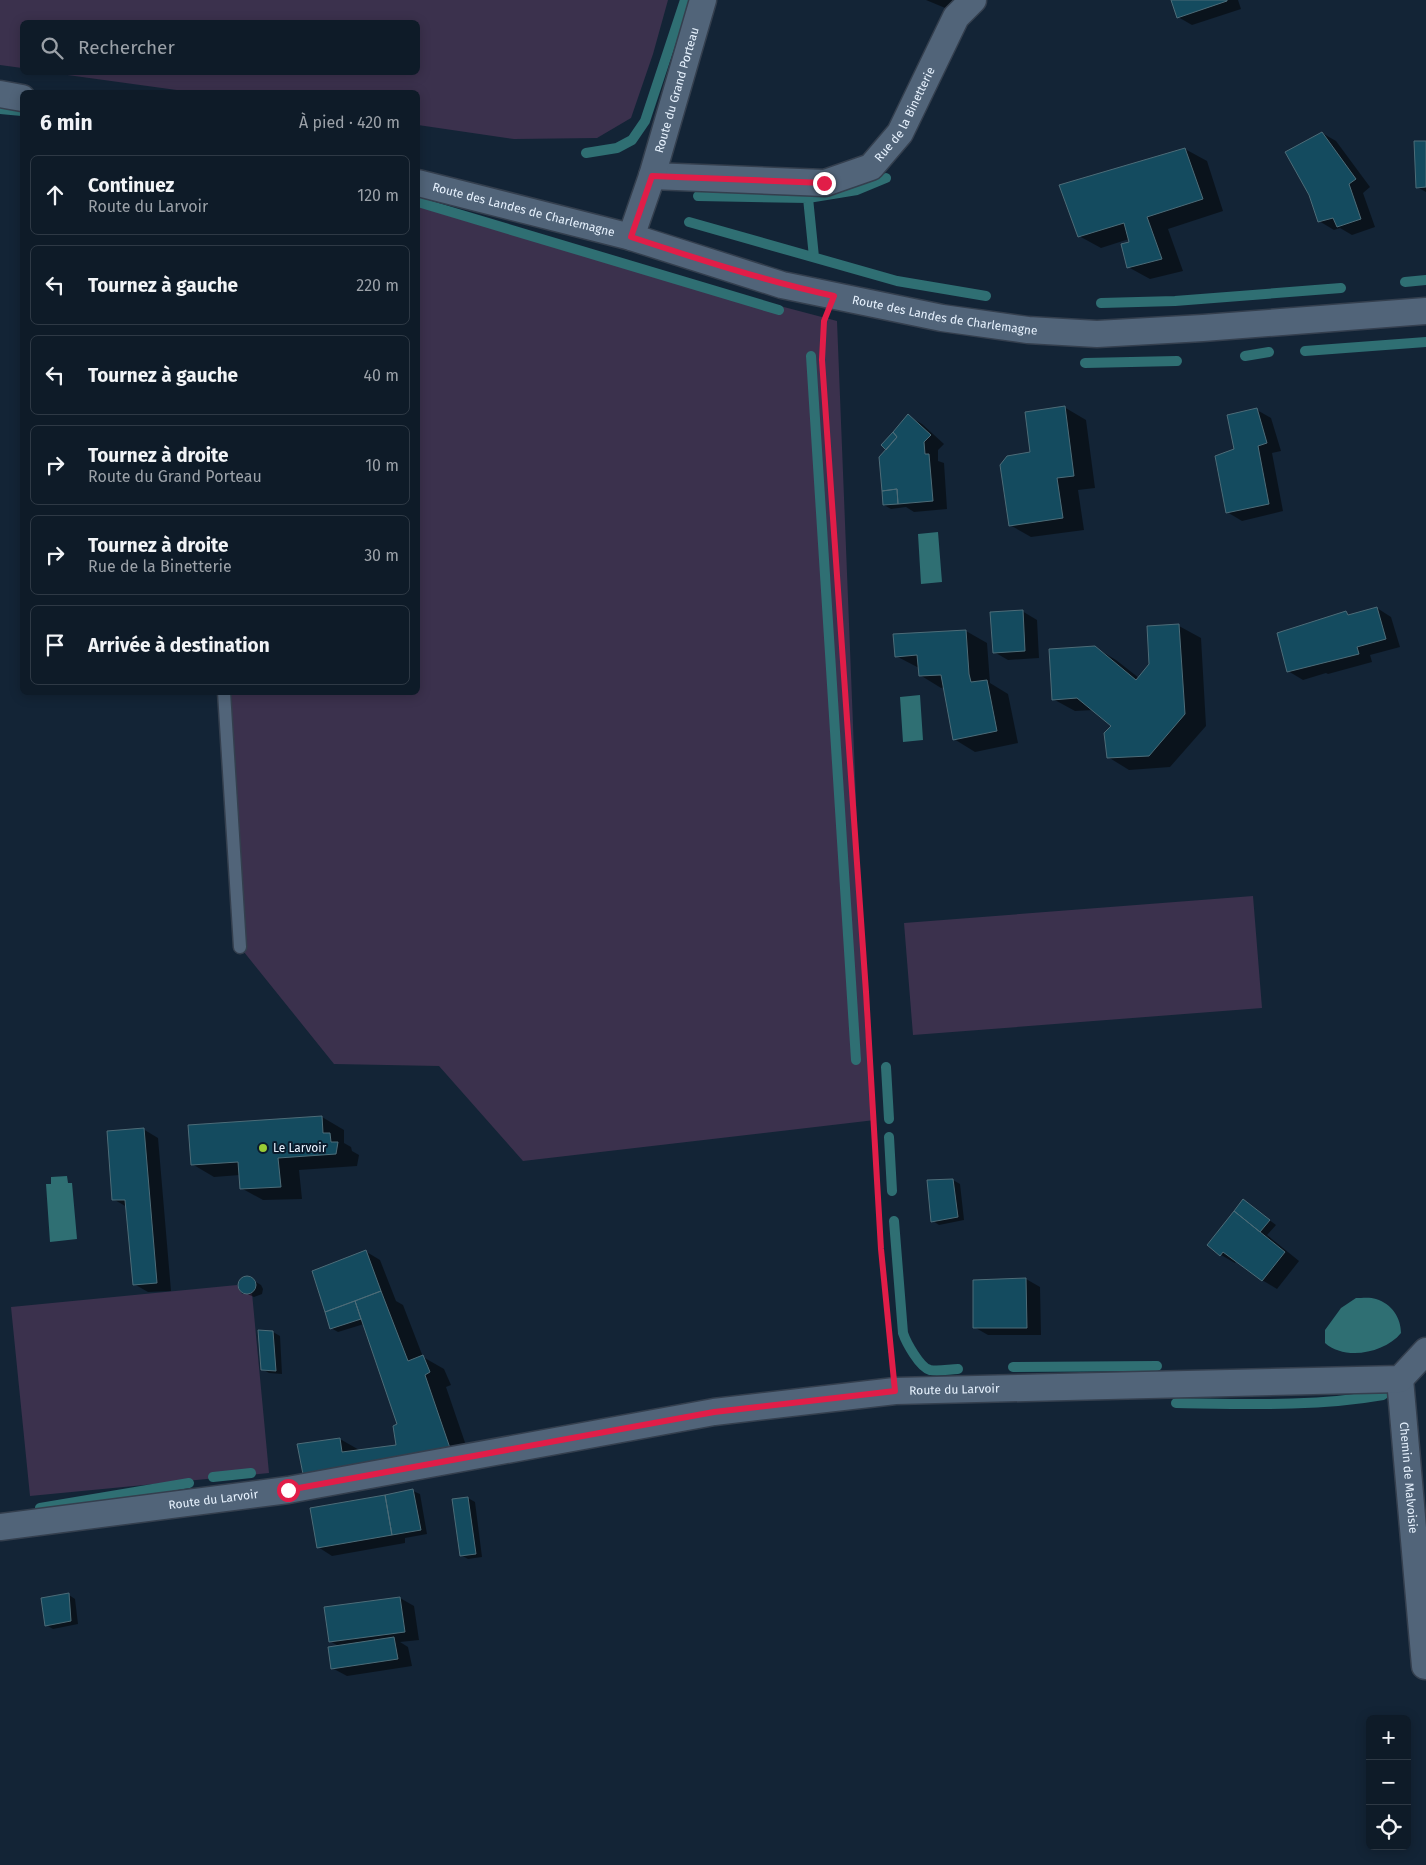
<!DOCTYPE html>
<html lang="fr">
<head>
<meta charset="utf-8">
<style>
  body { margin:0; font-family:"Fira Sans",sans-serif; background:#1c2834; color:#f1f3f6 }
  .controls { position:absolute; right:15px; bottom:15px; display:grid; overflow:hidden; border-radius:8px; box-shadow:0 2px 12px #0003 }
  .controls button { width:45px; height:45px; display:grid; place-items:center; padding:0; border:0; border-bottom:1px solid #2e3945; background:#0e1b28; color:#f1f3f6; font:25px sans-serif }
  .stop { position:absolute; width:15px; height:15px; margin:-11px; border:4px solid #e11d48; border-radius:50%; background:#fff }
  .stop.end { background:#e11d48; border-color:#fff; box-shadow:0 1px 5px #0008 }
  .list { margin:0; padding:0; list-style:none }
  h2 { display:flex; justify-content:space-between; align-items:center; height:65px; margin:0; padding:0 20px; font-size:21px }
  h2 small { font-size:16px; font-weight:400; color:#9ba1a8 }
  .list li { display:grid; grid-template-columns:32px 1fr auto; gap:15px; align-items:center; box-sizing:border-box; height:80px; margin:0 10px 10px; padding:0 10px; border:1px solid #2e3945; border-radius:8px }
  .list b { display:block; font-size:19px; white-space:nowrap }
  .list p { margin:0; font-size:16px; white-space:nowrap; color:#9ba1a8 }
  .list em { font-size:16px; font-style:normal; color:#9ba1a8 }
  .icon { flex:none; width:28px; height:28px; fill:none; stroke:currentColor; stroke-width:2; stroke-linecap:round; stroke-linejoin:round }
  .map { position:relative; flex:none; width:1426px; height:1865px; overflow:hidden }
  .search { position:absolute; background:#0e1b28; box-shadow:0 2px 12px #0003; left:20px; top:20px; width:400px; height:55px; display:flex; align-items:center; gap:12px; box-sizing:border-box; padding:0 18px; border-radius:8px; color:#9ba1a8; font-size:19px }
  .panel { position:absolute; background:#0e1b28; box-shadow:0 2px 12px #0003; left:20px; top:90px; width:400px; height:605px; border-radius:8px }
  .map>svg:first-child { display:block }
</style>
</head>
<body>
<div class="map">
<svg width="1426" height="1865" viewBox="0 0 1426 1865">
  <rect width="100%" height="100%" fill="#132436"/>
  <path fill="#3b314d" d="M0,0H668L653,54L631,118L597,138L514,139L418,125V92H191L53,73L418,72V22H22V68L0,65Z
    M418,202L632,267L837,321L865,1027L875,1120L523,1161L439,1066L334,1064L240,947L224,693L418,692Z
    M1253,896L1262,1008L913,1035L904,923Z
    M237,1285L242,1294L252,1293L269,1473L30,1496L11,1307Z"/>
  <path fill="#2f6f73" d="M938,532L942,582L921,584L918,534Z
    M920,695L923,740L903,742L900,697Z
    M67,1176L68,1183H72L77,1239L50,1242L46,1184H51V1177Z
    M1356,1298C1362,1298 1371,1297 1376,1299C1392,1304 1401,1318 1401,1333C1385,1353 1345,1361 1325,1343V1330L1341,1308Z"/>
  <path fill="#0007" d="M926,0H956L950,10Z
    M1172,0H1238L1241,9L1192,25L1178,17Z
    M1322,133L1336,141L1370,187L1363,193L1375,227L1352,235L1340,228L1334,230L1319,221Z
    M1426,142V192L1417,187Z
    M1185,149L1207,161L1223,211L1168,229L1183,271L1150,279L1128,267L1129,239L1101,248L1079,236Z
    M1064,407L1086,420L1095,488L1078,490L1084,530L1031,537L1010,525L1031,453Z
    M1257,410L1271,418L1281,451L1272,453L1283,511L1242,521L1227,512L1236,449Z
    M908,416L922,424L944,444L938,450V461L944,463L947,509L914,512L906,507L891,509L884,505L887,449Z
    M1377,608L1391,617L1400,647L1370,655L1372,662L1328,674L1326,673L1303,680L1288,671L1346,613L1351,616Z
    M1022,611L1037,620L1039,658L1008,660L994,652Z
    M1179,626L1201,638L1206,726L1170,767L1129,770L1108,757L1113,725L1094,710L1075,711L1053,699L1094,647L1116,660L1139,678Z
    M966,631L987,643L990,683L1008,694L1018,743L975,752L954,739L944,687L941,688L920,675L919,668L896,656Z
    M322,1117L344,1130V1143L351,1147L352,1151L359,1155L357,1166L299,1170L302,1199L263,1200L241,1188L240,1175L214,1177L192,1164L189,1126Z
    M143,1129L158,1138L171,1291L148,1292L134,1284L127,1207L113,1199Z
    M953,1180L960,1184L964,1220L939,1225L933,1221Z
    M1250,1205L1276,1225L1267,1235L1299,1261L1277,1289L1262,1280L1237,1261L1235,1263L1221,1255Z
    M365,1251L380,1260L396,1301L403,1305L423,1357L444,1369L451,1385L446,1387L471,1460L304,1473L340,1439L361,1451L398,1446L399,1425L364,1324L338,1332L331,1328L313,1272Z
    M244,1278H249L261,1285L263,1289L262,1294L254,1297L239,1290L240,1281Z
    M1026,1279L1040,1287L1041,1335H988L974,1327V1281Z
    M273,1332L280,1336L282,1374L269,1373L262,1369Z
    M413,1491L420,1494L427,1534L405,1538V1543L332,1556L318,1547Z
    M468,1498L475,1502L482,1557L468,1559L461,1555Z
    M69,1595L75,1599L78,1624L53,1629L46,1625Z
    M400,1598L414,1606L419,1640L400,1642L408,1647L412,1666L347,1676L332,1668L340,1647L330,1641Z"/>
  <g fill="none" stroke-linecap="round" stroke-linejoin="round">
    <path stroke="#2f6f73" stroke-width="10" d="M0,109L22,111
      M586,153L617,148L632,140L645,121L685,0
      M698,196L808,198
      M418,202L779,310
      M689,222L897,281L986,296
      M814,257L808,198L857,190L886,178
      M1405,282L1426,280
      M1101,303L1175,301L1341,288
      M1305,351L1426,342
      M811,356L856,1060
      M1245,356L1269,352
      M1085,363L1177,361
      M886,1067L889,1119
      M889,1137L892,1191
      M894,1221L903,1333C906,1342 920,1368 930,1370C938,1372 950,1369 958,1369
      M1013,1367L1157,1366
      M1176,1403C1245,1404 1315,1407 1383,1395
      M213,1477L251,1473
      M40,1508L189,1483"/>
  </g>
  <path fill="#144b5f" stroke="#4d6c78" d="M1171,0H1227V1L1177,18Z
    M1322,132L1356,179L1349,184L1361,219L1337,227L1333,218L1318,222L1309,195L1285,152Z
    M1414,141H1426V187L1416,188Z
    M1185,148L1203,199L1147,217L1162,259L1127,268L1121,244L1129,242L1124,223L1078,237L1059,185Z
    M1065,406L1074,476L1057,478L1063,518L1009,526L1000,465L1007,456L1030,452L1025,412Z
    M1257,408L1267,443L1258,446L1269,504L1226,513L1215,456L1234,449L1227,415Z
    M908,414L931,435L924,442L925,454H929L933,501L898,504L897,489L882,491L879,457L897,437L893,432Z
    M893,432L897,437L886,450L881,445Z
    M897,489L898,504L883,505L882,491Z
    M1377,607L1386,639L1357,647L1359,654L1287,672L1277,633L1346,611L1348,615Z
    M1023,610L1025,651L993,653L990,612Z
    M1179,624L1185,714L1149,756L1107,758L1104,733L1111,726L1077,698L1052,700L1049,649L1095,646L1136,680L1149,664L1147,626Z
    M966,630L969,674L971,682L987,680L997,731L953,740L941,675L919,676L917,655L895,657L893,634Z
    M322,1116L323,1133H330L331,1142H338L336,1154L278,1158L281,1187L240,1189L238,1162L191,1165L188,1125Z
    M144,1128L157,1283L133,1285L125,1200H112L107,1131Z
    M953,1179L958,1217L931,1222L927,1180Z
    M1243,1199L1270,1220L1260,1232L1234,1211Z
    M1234,1211L1285,1252L1262,1281L1223,1252L1220,1256L1207,1245Z
    M366,1250L381,1291L325,1312L312,1271Z
    M238 1285a9 9 0 1 1 18 0a9 9 0 1 1-18 0Z
    M1026,1278L1027,1328H973V1280Z
    M381,1291L408,1361L423,1355L430,1372L425,1375L450,1448L303,1474L297,1444L340,1438L342,1452L396,1445L393,1426L397,1424L355,1301Z
    M355,1301L361,1319L330,1329L325,1312Z
    M258,1330L273,1331L276,1371L261,1370Z
    M413,1489L421,1530L392,1535L385,1495Z
    M385,1495L392,1535L317,1548L310,1508Z
    M468,1497L476,1554L460,1556L452,1499Z
    M69,1593L71,1621L45,1626L41,1598Z
    M400,1597L405,1632L329,1642L324,1607Z
    M394,1637L398,1659L331,1669L328,1647Z"/>
  <g fill="none" stroke-linecap="round" stroke-linejoin="round">
    <g stroke="#343f4e" stroke-width="15">
      <path id="lane" d="M224,692L240,947"/>
    </g>
    <g stroke="#343f4e" stroke-width="29">
      <g id="street">
        <path d="M0,94L22,98"/>
        <path id="s1" d="M652,176L825,183L871,167L900,133L956,17L973,0"/>
        <path id="s2" d="M418,183L631,237L782,285L942,318L1028,330L1097,334L1203,328L1426,311"/>
        <path id="s3" d="M631,237L652,176L703,0"/>
        <path id="s4" d="M1400,1379L1425,1666"/>
        <path id="s5" d="M0,1527L288,1490L714,1412L895,1391L1400,1379L1426,1351"/>
      </g>
    </g>
    <path stroke="#7e8c9b" stroke-width="3" stroke-dasharray="4 2.5" stroke-linecap="butt" d="M824,324L822,360L866,992L881,1249L891,1361"/>
    <use href="#lane" stroke="#516479" stroke-width="12"/>
    <use href="#street" stroke="#516479" stroke-width="26"/>
  </g>
  <g fill="none" stroke-linecap="round" stroke-linejoin="round">
    <path stroke="#e11d48" stroke-width="6" d="M288,1490L714,1412L895,1391L881,1249L866,992L822,360L824,321L834,296C765,281 698,259 631,237L652,176L824,183"/>
  </g>
  <circle fill="#99cb35" stroke="#0a1b2c" stroke-width="2" cx="263" cy="1148" r="5"/>
  <g text-anchor="middle" dominant-baseline="central" stroke-width="4" stroke-linejoin="round" paint-order="stroke">
    <g font-size="12" fill="#e7f2fe" stroke="#0a1b2c">
      <text stroke="none"><textPath href="#s3" startOffset="154">Route du Grand Porteau</textPath></text>
      <text stroke="none"><textPath href="#s1" startOffset="285">Rue de la Binetterie</textPath></text>
      <text stroke="none"><textPath href="#s2" startOffset="109">Route des Landes de Charlemagne</textPath></text>
      <text stroke="none"><textPath href="#s2" startOffset="544">Route des Landes de Charlemagne</textPath></text>
      <text stroke="none"><textPath href="#s5" startOffset="965">Route du Larvoir</textPath></text>
      <text stroke="none"><textPath href="#s4" startOffset="99">Chemin de Malvoisie</textPath></text>
      <text stroke="none"><textPath href="#s5" startOffset="215">Route du Larvoir</textPath></text>
    </g>
    <g font-size="12" fill="#e7f2fe" stroke="#0a1b2c" text-anchor="start">
      <text x="273" y="1148">Le Larvoir</text>
    </g>
  </g>
</svg>
<div class="controls">
<button>+</button>
<button>−</button>
<button><svg class="icon" aria-label="locate" viewBox="0 0 24 24"><circle cx="12" cy="12" r="6"/><path d="M12 2v4M12 18v4M2 12h4M18 12h4"/></svg></button>
</div>
<div class="stop" style="left:288px;top:1490px"></div>
<div class="stop end" style="left:824px;top:183px"></div>
<div class="search"><svg class="icon" aria-label="search" viewBox="0 0 24 24"><circle cx="10" cy="10" r="6"/><path d="M15 15l6 6"/></svg>Rechercher</div>
<section class="panel">
<h2>6 min<small>À pied · 420 m</small></h2>
<ul class="list">
<li><svg class="icon" aria-label="ahead" viewBox="0 0 24 24"><path d="M12 20V5M6 11l6-6 6 6"/></svg><div><b>Continuez</b><p>Route du Larvoir</p></div><em>120 m</em></li>
<li><svg class="icon" aria-label="left" viewBox="0 0 24 24"><path d="M17 20v-9H6M10 6l-5 5 5 5"/></svg><div><b>Tournez à gauche</b></div><em>220 m</em></li>
<li><svg class="icon" aria-label="left" viewBox="0 0 24 24"><path d="M17 20v-9H6M10 6l-5 5 5 5"/></svg><div><b>Tournez à gauche</b></div><em>40 m</em></li>
<li><svg class="icon" aria-label="right" viewBox="0 0 24 24"><path d="M7 20v-9h11M14 6l5 5-5 5"/></svg><div><b>Tournez à droite</b><p>Route du Grand Porteau</p></div><em>10 m</em></li>
<li><svg class="icon" aria-label="right" viewBox="0 0 24 24"><path d="M7 20v-9h11M14 6l5 5-5 5"/></svg><div><b>Tournez à droite</b><p>Rue de la Binetterie</p></div><em>30 m</em></li>
<li><svg class="icon" aria-label="arrive" viewBox="0 0 24 24"><path d="M6 21V4h12l-3 4 3 4H6"/></svg><div><b>Arrivée à destination</b></div></li>
</ul>
</section>
</div>
</body>
</html>
